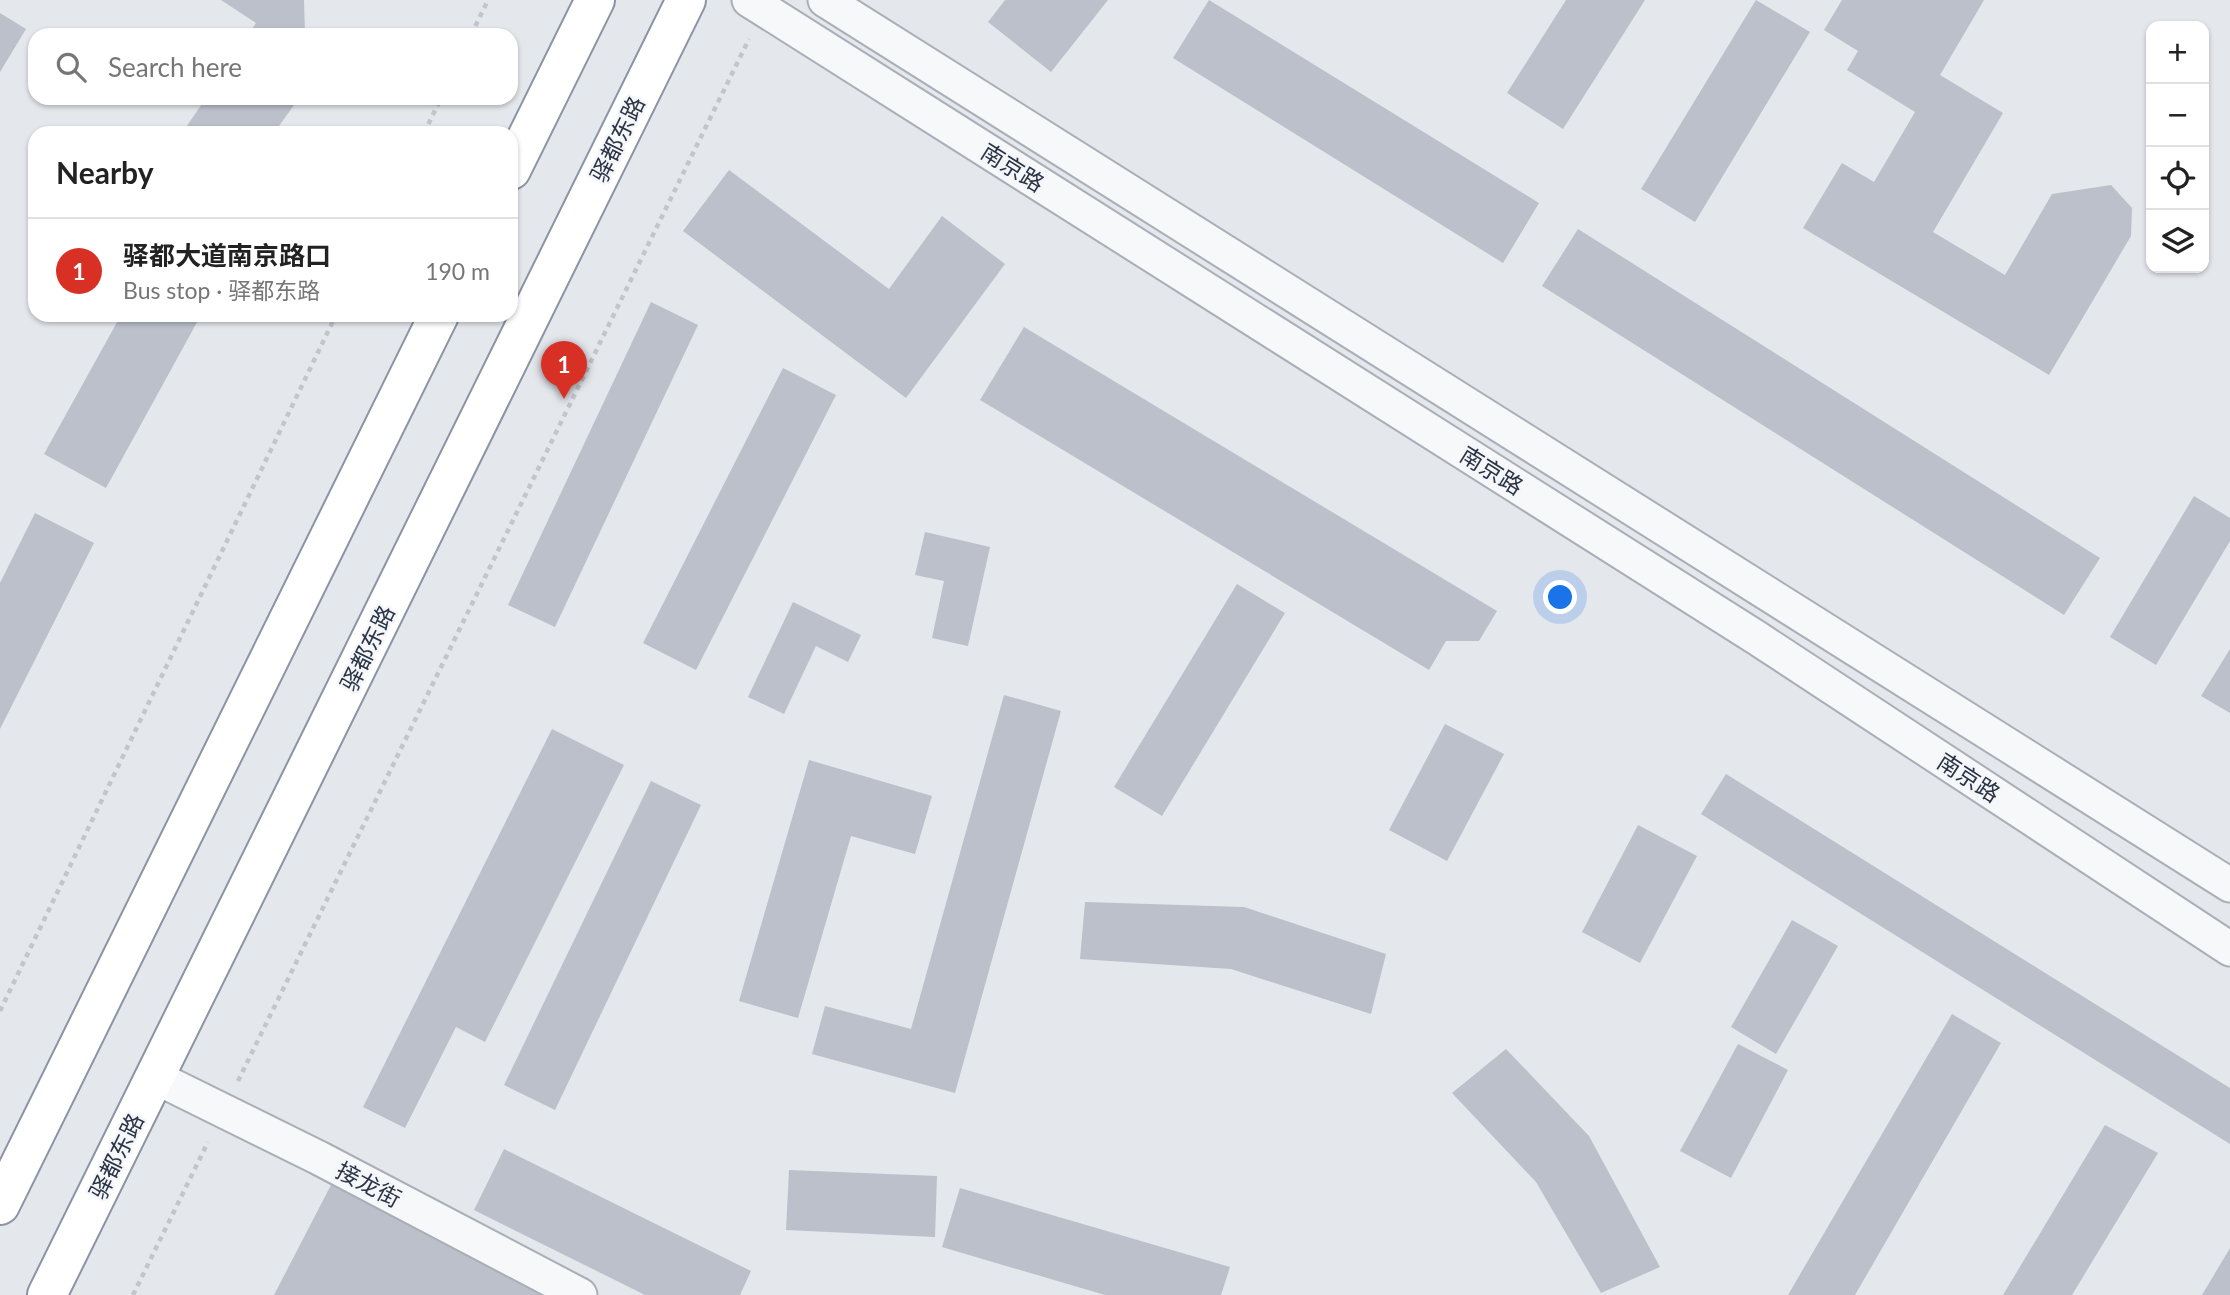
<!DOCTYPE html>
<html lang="en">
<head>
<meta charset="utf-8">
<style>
  body { margin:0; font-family:Lato,"Noto Sans SC",sans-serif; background:#f2f2f2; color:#222 }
  .controls { position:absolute; right:21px; top:21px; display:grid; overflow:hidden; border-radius:14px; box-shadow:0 2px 5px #0004 }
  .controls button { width:63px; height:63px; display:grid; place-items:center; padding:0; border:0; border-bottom:2px solid #e0e0e0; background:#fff; color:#222; font:35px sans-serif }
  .you { position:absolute; left:1561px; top:598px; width:24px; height:24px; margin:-18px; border:5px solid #fff; border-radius:50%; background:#1a73e8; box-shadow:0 0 0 10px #1a73e833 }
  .badge { display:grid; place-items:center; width:46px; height:46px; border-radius:50%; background:#d93025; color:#fff; font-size:23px; font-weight:700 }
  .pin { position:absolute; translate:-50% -58px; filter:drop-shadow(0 2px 4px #0008) }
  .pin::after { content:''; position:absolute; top:37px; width:24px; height:21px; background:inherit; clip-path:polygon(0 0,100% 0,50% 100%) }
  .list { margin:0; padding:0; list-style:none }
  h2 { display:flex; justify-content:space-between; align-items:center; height:91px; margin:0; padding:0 28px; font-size:30px }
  h2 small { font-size:23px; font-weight:400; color:#767676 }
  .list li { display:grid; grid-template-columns:46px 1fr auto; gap:21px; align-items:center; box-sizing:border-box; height:105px; padding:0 28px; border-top:2px solid #e0e0e0 }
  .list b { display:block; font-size:26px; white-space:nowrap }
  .list p { margin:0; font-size:23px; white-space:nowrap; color:#767676 }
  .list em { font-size:23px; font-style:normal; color:#767676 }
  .icon { flex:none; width:38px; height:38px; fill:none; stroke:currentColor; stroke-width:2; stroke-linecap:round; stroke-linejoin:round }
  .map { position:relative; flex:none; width:2230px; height:1295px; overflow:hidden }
  .search { position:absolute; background:#fff; box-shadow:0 2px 5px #0004; left:28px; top:28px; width:490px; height:77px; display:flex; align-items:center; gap:18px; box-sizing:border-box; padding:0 24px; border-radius:21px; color:#767676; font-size:26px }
  .panel { position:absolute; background:#fff; box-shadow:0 2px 5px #0004; left:28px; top:126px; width:490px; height:196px; border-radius:21px }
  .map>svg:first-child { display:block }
</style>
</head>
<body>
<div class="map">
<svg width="2230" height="1295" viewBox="0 0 2230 1295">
  <rect width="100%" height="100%" fill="#e4e7ec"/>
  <path fill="#bbc0ca" d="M221,0H304L305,35H248L256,23Z
    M1005,0H1108L1051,72L988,22Z
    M1209,0L1539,203L1503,263L1173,58Z
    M1566,0H1645L1563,129L1507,93Z
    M1756,0L1810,32L1695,222L1641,189Z
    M1842,0H1984L1940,75L2003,113L1933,232L2005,275L2052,194L2111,185L2132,208L2131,236L2049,375L1803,228L1842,163L1874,182L1915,112L1847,70L1858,51L1824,30Z
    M0,13L26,29L0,72Z
    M206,98H299L274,133H182Z
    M729,170L889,289L942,216L1005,264L906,398L683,231Z
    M1578,229L2100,558L2064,615L1542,286Z
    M651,302L698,325L555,627L508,605Z
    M121,315H201L106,488L44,454Z
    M1024,327L1497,611L1479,641H1446L1429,670L980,400Z
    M783,368L836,395L696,670L643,643Z
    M2194,496L2230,518V541L2156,665L2110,637Z
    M35,513L94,543L0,729V583Z
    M925,532L990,547L968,646L932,638L944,581L915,575Z
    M1237,584L1285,613L1162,816L1114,787Z
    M793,602L861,635L848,662L816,646L784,714L748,697Z
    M2230,649V713L2201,696Z
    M1004,695L1061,711L955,1093L812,1054L825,1006L911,1029Z
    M1445,724L1504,754L1447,861L1389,830Z
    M552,729L624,765L485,1042L456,1027L405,1128L363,1107Z
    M809,760L932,796L915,854L851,836L798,1018L739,1001Z
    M1726,774L2230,1088V1144L1701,814Z
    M651,781L701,805L555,1110L504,1085Z
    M1638,825L1697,856L1640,963L1582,932Z
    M1085,902L1244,907L1386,954L1371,1014L1231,969L1080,959Z
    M1792,920L1838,946L1776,1054L1731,1027Z
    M1952,1014L2001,1043L1855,1295H1788Z
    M1738,1044L1788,1070L1731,1178L1680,1151Z
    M1506,1049L1589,1136L1660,1267L1601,1293L1536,1182L1452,1093Z
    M2105,1125L2158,1153L2072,1295H2003Z
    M504,1149L751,1271L740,1295H645L474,1210Z
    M789,1170L937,1176L935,1237L786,1230Z
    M331,1185L543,1295H274Z
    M960,1188L1230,1267L1221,1295H1105L942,1247Z
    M2230,1248V1295H2202Z"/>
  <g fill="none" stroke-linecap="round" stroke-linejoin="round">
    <g stroke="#a9aeb7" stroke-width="37">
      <path id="minor" d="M749,0L1757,638L2230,949
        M825,0L2230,885
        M155,1077L319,1158L580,1295"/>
    </g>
    <g stroke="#8b94a3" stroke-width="42">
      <path id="highway" d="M511,170L595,0
        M0,1205L439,315
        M47,1295L686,0"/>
    </g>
    <path stroke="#c2c5cb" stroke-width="4.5" stroke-dasharray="5 5" stroke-linecap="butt" d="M471,35L488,0
      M424,133L441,98
      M0,1011L336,315
      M238,1081L749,39
      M133,1295L208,1142"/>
    <use href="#minor" stroke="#f7f8fa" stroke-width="33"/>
    <use href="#highway" stroke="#fff" stroke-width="38"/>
  </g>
  <g text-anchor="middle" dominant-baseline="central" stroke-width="5" stroke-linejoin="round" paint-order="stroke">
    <g font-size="23" fill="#2b3445" stroke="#f4f6f9">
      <text transform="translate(617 139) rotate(-64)">驿都东路</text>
      <text transform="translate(1013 167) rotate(32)">南京路</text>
      <text transform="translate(1492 470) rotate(32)">南京路</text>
      <text transform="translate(367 648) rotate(-64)">驿都东路</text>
      <text transform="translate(1969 777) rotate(33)">南京路</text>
      <text transform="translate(116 1156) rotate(-64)">驿都东路</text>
      <text transform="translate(369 1184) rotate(28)">接龙街</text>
    </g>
  </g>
</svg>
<div class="controls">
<button>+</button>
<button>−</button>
<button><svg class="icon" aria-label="locate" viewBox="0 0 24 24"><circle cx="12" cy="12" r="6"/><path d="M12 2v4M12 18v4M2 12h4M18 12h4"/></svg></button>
<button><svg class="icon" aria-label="layers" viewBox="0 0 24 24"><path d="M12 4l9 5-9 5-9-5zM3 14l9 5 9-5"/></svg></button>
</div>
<div class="you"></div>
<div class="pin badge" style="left:564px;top:399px">1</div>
<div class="search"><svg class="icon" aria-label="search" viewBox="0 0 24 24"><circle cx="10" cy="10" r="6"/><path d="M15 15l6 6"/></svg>Search here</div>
<section class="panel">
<h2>Nearby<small></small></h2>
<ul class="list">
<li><span class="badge">1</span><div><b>驿都大道南京路口</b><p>Bus stop · 驿都东路</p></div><em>190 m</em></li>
</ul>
</section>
</div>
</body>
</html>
